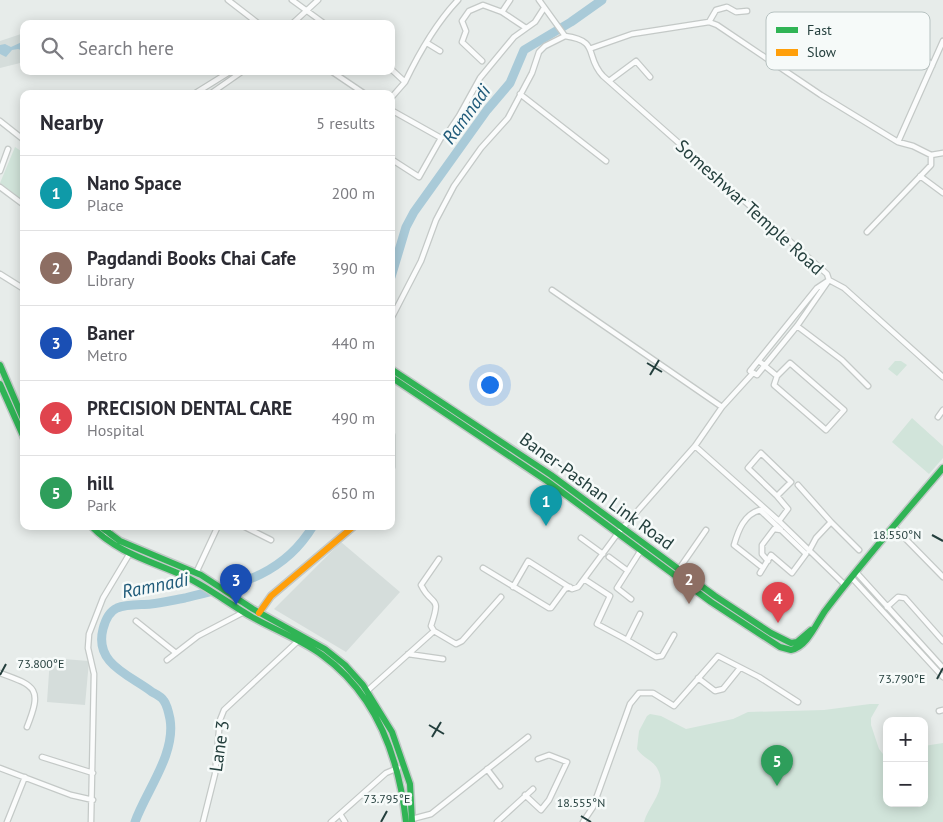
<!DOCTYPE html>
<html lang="en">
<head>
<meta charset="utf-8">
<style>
  body { margin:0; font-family:"PT Sans",sans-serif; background:#f2f2f3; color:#2b2b33 }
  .controls { position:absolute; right:15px; bottom:15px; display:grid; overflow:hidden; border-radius:10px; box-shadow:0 2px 12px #0003 }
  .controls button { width:45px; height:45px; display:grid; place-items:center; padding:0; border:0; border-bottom:1px solid #e1e1e2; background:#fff; color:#2b2b33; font:25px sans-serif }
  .you { position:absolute; left:489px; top:384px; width:18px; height:18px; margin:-12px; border:4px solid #fff; border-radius:50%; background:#1a73e8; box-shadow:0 0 0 8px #1a73e833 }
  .badge { display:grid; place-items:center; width:32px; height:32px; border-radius:50%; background:#b45309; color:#fff; font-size:16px; font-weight:700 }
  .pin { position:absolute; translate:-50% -41px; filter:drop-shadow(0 1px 2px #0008) }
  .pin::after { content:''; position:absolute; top:26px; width:18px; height:15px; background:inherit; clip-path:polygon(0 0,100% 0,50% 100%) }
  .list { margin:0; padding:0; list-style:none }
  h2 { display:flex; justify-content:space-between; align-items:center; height:65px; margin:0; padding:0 20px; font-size:21px }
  h2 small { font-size:16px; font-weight:400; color:#7c7c81 }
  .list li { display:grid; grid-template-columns:32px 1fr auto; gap:15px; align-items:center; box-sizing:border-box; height:75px; padding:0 20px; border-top:1px solid #e1e1e2 }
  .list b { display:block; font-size:19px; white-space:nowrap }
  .list p { margin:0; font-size:16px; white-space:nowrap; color:#7c7c81 }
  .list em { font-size:16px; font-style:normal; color:#7c7c81 }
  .icon { flex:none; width:28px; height:28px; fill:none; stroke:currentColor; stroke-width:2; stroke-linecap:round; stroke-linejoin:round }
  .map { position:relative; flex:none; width:943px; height:822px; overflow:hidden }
  .search { position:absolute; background:#fff; box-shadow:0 2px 12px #0003; left:20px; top:20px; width:375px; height:55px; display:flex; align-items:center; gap:12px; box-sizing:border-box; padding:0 18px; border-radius:10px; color:#7c7c81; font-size:19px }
  .panel { position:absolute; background:#fff; box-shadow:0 2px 12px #0003; left:20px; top:90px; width:375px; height:440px; border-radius:10px }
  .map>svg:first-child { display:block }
</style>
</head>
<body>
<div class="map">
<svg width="943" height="822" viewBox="0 0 943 822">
  <rect width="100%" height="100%" fill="#e7ecea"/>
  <path fill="#d5dddb" d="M24,33V62L0,68V41Z
    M341,542L400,592L346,652L274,609Z
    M50,658L89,661L85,705L47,702Z"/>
  <path fill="#d1e4da" d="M15,147L24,153V201L0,183Z
    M895,361H901L907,365L897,376L888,369Z
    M912,418L943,446V458L929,474L892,442Z
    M870,704H879L871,718V725L879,749L887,759V803H924V746L943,743V822H644C649,804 669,789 657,768C652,760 642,757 637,749L639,731L647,716L650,714L661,716L686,729L733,719L748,712L824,710Z"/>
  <path fill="#a9cad8" d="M24,41V51L18,49L12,50L6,57L0,54V45L5,44L11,47Z"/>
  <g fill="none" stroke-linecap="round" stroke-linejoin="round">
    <path stroke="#a9cad8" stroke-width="9" d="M391,277L406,227L414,212L487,110L510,83L524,50L571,22L602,0
      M135,822C146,791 176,754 170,719C169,714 167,705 164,701C162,697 156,694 152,692C130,675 94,664 103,629C105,621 108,612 117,608C127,604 141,605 151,604C162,603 173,600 185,598C237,585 283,576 313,526"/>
    <g stroke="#c4c9c7" stroke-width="7">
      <path id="street" d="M228,0L259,24
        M292,0L325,24
        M539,0L565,36
        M502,12L510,0
        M709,22L716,10L727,7L736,12L747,11
        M293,23L318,0
        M565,36C601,41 584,56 603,76L827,274L829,280L844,288L943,377
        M427,43L440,51
        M592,48L632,34L709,22L717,25L821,95L898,142L913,146L931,155
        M921,53L932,66
        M482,61L462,42L466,31L462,21L469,11L483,5L502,12L526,28
        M391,69L405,82L391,98
        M331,71L365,94
        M609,81L636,61L650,77
        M405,82C418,55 437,22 458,0
        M194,94L231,71
        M210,94L243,71
        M520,94L606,161
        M391,110L441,138
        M0,121L24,140
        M898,142L943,41
        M931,155L943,153
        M391,159L419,177L441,138L447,134L459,116L480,78L514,37L535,22L544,8
        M0,171L8,149
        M920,176L943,193
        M0,187L24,205
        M867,232L931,165V155
        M0,274L24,289
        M829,280L797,326L757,375L750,371L817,288Z
        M552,290L722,407
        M391,319L421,261L436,220L454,186L481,148L508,118L532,73L539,52L545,46L565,36
        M797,326L842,360L868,386
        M759,361L777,376
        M790,363L844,410L826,430L774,385L777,376Z
        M938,417L943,410
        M695,446L779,521L845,585
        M761,453L791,482L777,496L748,468Z
        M798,485L831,522L816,538L809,551
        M777,496L788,509L779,521
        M831,522L859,550
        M243,526L271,540
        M894,527L943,577
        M107,533L112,526
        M581,538L603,554
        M609,557L628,571
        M483,568L549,608H551L565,589L570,587
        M763,568L734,545C738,531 744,514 760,510L781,530
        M679,569L706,530
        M856,572L943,668
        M196,573L218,526
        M760,573L771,555L792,573L806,554L781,530L774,529L762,545V554L768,561
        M852,578L943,677
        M584,579L610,596L597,624L627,640
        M513,587L528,561L572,589L578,587L618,533L695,446L722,407L753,373
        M631,599L617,588L641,550
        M887,607L898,597L905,598L943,641
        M640,614L627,640L656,657L662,656L674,635
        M136,621L176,653
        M434,631L431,626C442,593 432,608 421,585L439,559
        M408,654L443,659
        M167,660L198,636L244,612
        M0,673C37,686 42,689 27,727
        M698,678L715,691L723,689L740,668
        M366,692L434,631L456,644L462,641L501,597
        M939,711L943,710
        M42,757L93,773
        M0,768L71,795L93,800
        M487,769L500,786
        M525,795L541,810L549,800L567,762L549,755L538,759
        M340,814L345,822
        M412,819L431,814L528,737
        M7,822L25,777
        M91,822L94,674L88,648L89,634L103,598L130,553
        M203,822L215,774L220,720L224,710L298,641
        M331,822L386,773L398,768
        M497,822L533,789
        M583,822L593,807L630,704L639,693H653L674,706L718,656L759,677L798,702"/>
    </g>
    <g stroke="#c3c9c8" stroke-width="9">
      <path id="fast" d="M0,365L24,421
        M391,369L551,475L715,596L771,633L791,643L797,642L811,630
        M391,377L547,481L711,602L780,647L791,650C807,647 816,624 825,611C862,562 903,515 943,468
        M0,384L24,438
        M91,526C117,553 151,561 184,576C208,587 229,604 252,617C275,630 300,639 322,655C376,694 399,758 406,822
        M100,526L120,541L201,575L253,609L325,649L345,665L363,685L392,732L410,784L412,822"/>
    </g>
    <g stroke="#c3c9c8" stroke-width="9">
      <path id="slow" d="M391,435V467
        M259,613L271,596L354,526"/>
    </g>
    <use href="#street" stroke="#fbfcfc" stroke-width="4.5"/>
    <use href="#fast" stroke="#30b455" stroke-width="6"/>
    <use href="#slow" stroke="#ff9f0a" stroke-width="6"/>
  </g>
  <path fill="none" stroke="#243f3d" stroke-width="2" d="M647,363L662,372M650,375L659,360M932,535L943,541M0,675L6,664M937,679L943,668M429,725L444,734M432,737L441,722M581,816L591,822M381,822L387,811"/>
  <g text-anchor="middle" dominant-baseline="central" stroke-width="5" stroke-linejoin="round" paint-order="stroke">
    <g font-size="18" fill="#243f3d" stroke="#f6faf9">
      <text transform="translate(750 207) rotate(42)">Someshwar Temple Road</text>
      <text transform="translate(597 491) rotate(36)">Baner-Pashan Link Road</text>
      <text transform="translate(219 746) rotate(-82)">Lane 3</text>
    </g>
    <g font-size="19" font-style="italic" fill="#205b7a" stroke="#f6faf9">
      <text transform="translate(466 114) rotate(-54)">Ramnadi</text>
      <text transform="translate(155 585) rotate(-11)">Ramnadi</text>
    </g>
  </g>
  <rect x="766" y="12" width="164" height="58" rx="8" fill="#f6faf9" stroke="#b7c2c1" stroke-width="1"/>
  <rect x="776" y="27" width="22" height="6" fill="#30b455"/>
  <rect x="776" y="49" width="22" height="7" fill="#ff9f0a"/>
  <g font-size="14" fill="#243f3d">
    <text x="807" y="35">Fast</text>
    <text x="807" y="57">Slow</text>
  </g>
  <g font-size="12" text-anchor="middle" fill="#243f3d" stroke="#f6faf9" stroke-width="5" stroke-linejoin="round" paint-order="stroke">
    <text x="897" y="539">18.550°N</text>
    <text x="41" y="668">73.800°E</text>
    <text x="902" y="683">73.790°E</text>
    <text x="387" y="803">73.795°E</text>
    <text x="581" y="807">18.555°N</text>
  </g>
</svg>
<div class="controls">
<button>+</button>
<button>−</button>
</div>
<div class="you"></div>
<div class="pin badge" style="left:546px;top:526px;background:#0f9aa8">1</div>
<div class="pin badge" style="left:689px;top:604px;background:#8d6e63">2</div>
<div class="pin badge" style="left:236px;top:605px;background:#1a4fb4">3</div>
<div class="pin badge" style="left:778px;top:623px;background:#e0444e">4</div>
<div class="pin badge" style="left:777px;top:786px;background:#2e9e5b">5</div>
<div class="search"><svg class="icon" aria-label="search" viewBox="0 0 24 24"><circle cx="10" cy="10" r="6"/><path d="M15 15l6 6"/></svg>Search here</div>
<section class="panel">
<h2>Nearby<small>5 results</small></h2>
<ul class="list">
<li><span class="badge" style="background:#0f9aa8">1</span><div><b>Nano Space</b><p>Place</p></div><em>200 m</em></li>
<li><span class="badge" style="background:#8d6e63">2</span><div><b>Pagdandi Books Chai Cafe</b><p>Library</p></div><em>390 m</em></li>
<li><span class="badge" style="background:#1a4fb4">3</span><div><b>Baner</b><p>Metro</p></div><em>440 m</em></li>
<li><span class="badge" style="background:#e0444e">4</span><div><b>PRECISION DENTAL CARE</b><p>Hospital</p></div><em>490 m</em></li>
<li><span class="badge" style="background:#2e9e5b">5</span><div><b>hill</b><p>Park</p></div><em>650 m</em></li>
</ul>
</section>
</div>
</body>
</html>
